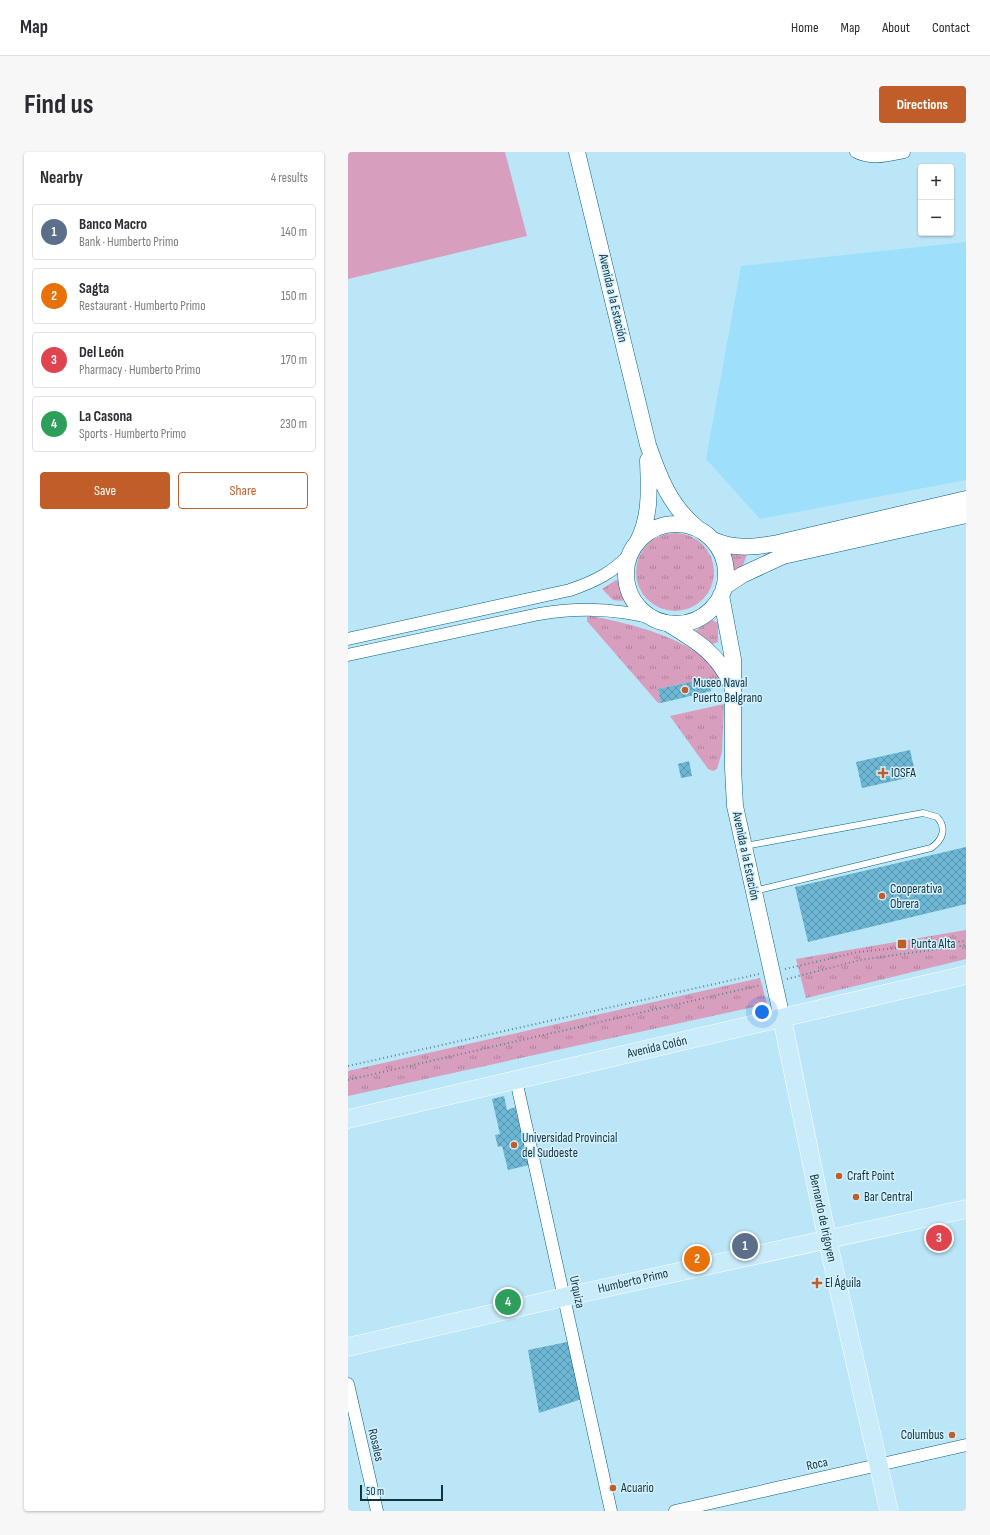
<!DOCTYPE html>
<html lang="en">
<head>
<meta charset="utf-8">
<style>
  body { margin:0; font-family:"Sofia Sans Condensed",sans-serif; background:#f7f7f7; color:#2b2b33 }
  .controls { position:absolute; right:12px; top:12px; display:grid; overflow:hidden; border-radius:4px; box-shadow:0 1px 3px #0004 }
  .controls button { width:36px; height:36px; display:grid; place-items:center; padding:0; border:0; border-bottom:1px solid #e1e1e2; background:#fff; color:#2b2b33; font:20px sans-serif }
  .scale { position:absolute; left:12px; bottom:10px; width:83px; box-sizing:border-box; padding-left:4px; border:2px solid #12323d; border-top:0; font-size:11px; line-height:14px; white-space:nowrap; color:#12323d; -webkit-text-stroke:3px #d4f1fd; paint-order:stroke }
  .you { position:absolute; left:414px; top:860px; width:14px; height:14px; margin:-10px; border:3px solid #fff; border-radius:50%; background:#1a73e8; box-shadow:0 0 0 6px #1a73e833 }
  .badge { display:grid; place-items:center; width:26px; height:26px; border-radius:50%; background:#c15d28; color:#fff; font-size:13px; font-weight:700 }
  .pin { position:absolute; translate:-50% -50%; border:2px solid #fff; box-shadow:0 1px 4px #0006 }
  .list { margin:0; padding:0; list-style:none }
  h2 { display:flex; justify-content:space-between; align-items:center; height:52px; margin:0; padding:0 16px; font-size:17px }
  h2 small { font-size:13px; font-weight:400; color:#7c7c81 }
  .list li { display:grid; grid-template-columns:26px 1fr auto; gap:12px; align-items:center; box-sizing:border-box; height:56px; margin:0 8px 8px; padding:0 8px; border:1px solid #e1e1e2; border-radius:4px }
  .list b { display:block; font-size:15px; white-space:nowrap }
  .list p { margin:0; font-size:13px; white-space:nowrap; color:#7c7c81 }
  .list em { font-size:13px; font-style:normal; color:#7c7c81 }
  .actions { display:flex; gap:8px; padding:12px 16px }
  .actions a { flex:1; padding:9px 0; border:1px solid #c15d28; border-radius:4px; text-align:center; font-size:14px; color:#c15d28 }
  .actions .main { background:#c15d28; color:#fff }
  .map { position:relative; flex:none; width:618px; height:1359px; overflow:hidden; border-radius:4px }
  header { display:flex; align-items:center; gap:24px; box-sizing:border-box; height:56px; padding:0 20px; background:#fff; border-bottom:1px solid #e1e1e2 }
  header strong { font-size:19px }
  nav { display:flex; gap:22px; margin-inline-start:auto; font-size:14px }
  .intro { display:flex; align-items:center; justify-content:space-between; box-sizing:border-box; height:96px; padding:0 24px }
  h1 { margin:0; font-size:28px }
  .button { padding:10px 18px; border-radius:4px; background:#c15d28; color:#fff; font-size:14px; font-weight:700 }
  main { display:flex; gap:24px; padding:0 24px }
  aside { flex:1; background:#fff; border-radius:4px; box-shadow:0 1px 3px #0004 }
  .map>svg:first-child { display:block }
</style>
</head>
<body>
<header>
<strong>Map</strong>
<nav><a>Home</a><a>Map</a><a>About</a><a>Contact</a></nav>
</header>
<div class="intro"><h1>Find us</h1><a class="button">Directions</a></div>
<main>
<aside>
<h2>Nearby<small>4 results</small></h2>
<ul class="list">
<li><span class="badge" style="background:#5c6f8a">1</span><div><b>Banco Macro</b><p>Bank · Humberto Primo</p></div><em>140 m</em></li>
<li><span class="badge" style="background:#e8710a">2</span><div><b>Sagta</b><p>Restaurant · Humberto Primo</p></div><em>150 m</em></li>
<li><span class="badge" style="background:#e0444e">3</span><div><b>Del León</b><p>Pharmacy · Humberto Primo</p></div><em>170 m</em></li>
<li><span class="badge" style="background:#2e9e5b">4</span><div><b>La Casona</b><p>Sports · Humberto Primo</p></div><em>230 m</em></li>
</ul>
<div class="actions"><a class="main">Save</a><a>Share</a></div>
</aside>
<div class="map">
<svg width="618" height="1359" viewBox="0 0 618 1359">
  <defs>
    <pattern id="grass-tufts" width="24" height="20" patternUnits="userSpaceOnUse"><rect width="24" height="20" fill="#d89ebd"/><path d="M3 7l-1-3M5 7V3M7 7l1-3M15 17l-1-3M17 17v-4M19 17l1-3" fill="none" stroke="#ae819b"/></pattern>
    <pattern id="building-cross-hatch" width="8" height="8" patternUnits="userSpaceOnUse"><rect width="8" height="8" fill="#6db7d5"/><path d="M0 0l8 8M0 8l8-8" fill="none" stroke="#5895ae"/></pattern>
  </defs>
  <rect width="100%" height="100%" fill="#bbe6f8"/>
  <path fill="#9ee0fb" d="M618,90V328L412,367L358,307L393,114Z"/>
  <path fill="url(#grass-tufts)" d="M288 420a39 39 0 1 1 78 0a39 39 0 1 1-78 0Z
    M380,400L399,402L394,416L385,421L383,418Z
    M268,428L271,429L277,446L274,449L265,448L254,437Z
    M243,464C280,471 366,490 374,534L363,537L360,526L310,537L313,551H310L239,469V465Z
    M364,468L370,471V490L364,492L347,479Z
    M376,552L374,600L369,617L365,619L360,617L322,564Z
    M618,778V807L458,846L448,807Z
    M412,826L419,852L0,944V919Z"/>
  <path fill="#d89ebd" d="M0,0H157L179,84L0,127Z"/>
  <path fill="url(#building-cross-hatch)" d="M360,526L363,539L313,551L310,537Z
    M562,598L568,624L514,636L508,610Z
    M341,609L344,624L333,626L330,612Z
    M618,695V752L460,790L447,735Z
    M156,944L159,958L167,955L181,1013L160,1018L154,994L150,995L147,983L152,982L144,947Z
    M224,1189L237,1246L191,1261L180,1198Z"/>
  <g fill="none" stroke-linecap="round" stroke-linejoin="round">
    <g stroke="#03607a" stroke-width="7">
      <path id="lane" d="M397,694L575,661L589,665C599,676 595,688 583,696L406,739"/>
    </g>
    <g stroke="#03607a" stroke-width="13">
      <path id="street" d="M508,0C524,8 540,3 556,0
        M0,487L222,438C248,429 264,421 283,401
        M0,503L191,462C232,455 271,456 311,468
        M168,928L263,1359
        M0,1232L29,1359
        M327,1359L618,1293"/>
    </g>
    <g stroke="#03607a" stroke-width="17">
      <path id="secondary" d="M229,0L300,293C311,325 322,354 349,376
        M278 422a50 50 0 1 1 100 0a50 50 0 1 1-100 0Z
        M365,388C386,398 408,395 430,391L434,400
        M290,389C303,364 301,336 300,308
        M430,391L618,347
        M376,435L394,423L435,404L618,363
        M373,443L385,507V616L387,654L434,866
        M319,471C347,488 370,501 383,532"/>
    </g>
    <g stroke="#fff" stroke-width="19">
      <path id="primary" d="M434,866L479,1086L541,1359
        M0,967L618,823
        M0,1195L216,1145L618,1057"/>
    </g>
    <path stroke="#5f8492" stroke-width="2" stroke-dasharray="1 3" stroke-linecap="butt" d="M437,817L510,800L618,789
      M439,827L512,808L618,793
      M0,914L411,822
      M0,928L413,833"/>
    <use href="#lane" stroke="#fff" stroke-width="6"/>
    <use href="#street" stroke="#fff" stroke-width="12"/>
    <use href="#secondary" stroke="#fff" stroke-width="16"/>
    <use href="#primary" stroke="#caecfa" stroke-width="18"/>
  </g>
  <g fill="#c15d28" stroke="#d4f1fd" stroke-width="1.5">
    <circle cx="337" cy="538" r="4"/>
    <path d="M533 615h4v4h4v4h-4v4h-4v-4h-4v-4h4z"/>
    <circle cx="534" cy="744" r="4"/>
    <rect x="549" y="787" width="10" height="10" rx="2"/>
    <circle cx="166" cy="993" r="4"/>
    <circle cx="491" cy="1024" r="4"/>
    <circle cx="508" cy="1045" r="4"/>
    <path d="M467 1125h4v4h4v4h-4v4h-4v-4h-4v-4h4z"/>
    <circle cx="604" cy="1283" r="4"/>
    <circle cx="265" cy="1336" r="4"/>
  </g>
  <g text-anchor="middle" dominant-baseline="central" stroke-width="3" stroke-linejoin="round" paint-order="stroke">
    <g font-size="13" fill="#12323d" stroke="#d4f1fd">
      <text transform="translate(265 146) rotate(77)">Avenida a la Estación</text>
      <text transform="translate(398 704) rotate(78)">Avenida a la Estación</text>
      <text transform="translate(309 895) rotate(-13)">Avenida Colón</text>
      <text transform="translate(475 1066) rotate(78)">Bernardo de Irigoyen</text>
      <text transform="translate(285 1129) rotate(-13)">Humberto Primo</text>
      <text transform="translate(229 1140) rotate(78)">Urquiza</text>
      <text transform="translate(28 1293) rotate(77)">Rosales</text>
      <text transform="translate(469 1312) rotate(-13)">Roca</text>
    </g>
    <g font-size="13" fill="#12323d" stroke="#d4f1fd" text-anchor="start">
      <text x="345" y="531">Museo Naval<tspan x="345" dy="15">Puerto Belgrano</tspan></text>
      <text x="543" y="621">IOSFA</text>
      <text x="542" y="737">Cooperativa<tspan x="542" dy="15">Obrera</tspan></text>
      <text x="563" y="792">Punta Alta</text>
      <text x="174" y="986">Universidad Provincial<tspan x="174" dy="15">del Sudoeste</tspan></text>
      <text x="499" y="1024">Craft Point</text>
      <text x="516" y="1045">Bar Central</text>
      <text x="477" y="1131">El Águila</text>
      <text x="596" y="1283" text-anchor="end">Columbus</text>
      <text x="273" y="1336">Acuario</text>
    </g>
  </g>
</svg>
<div class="controls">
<button>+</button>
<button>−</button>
</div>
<div class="scale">50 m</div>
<div class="you"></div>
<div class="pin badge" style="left:397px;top:1094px;background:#5c6f8a">1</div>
<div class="pin badge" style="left:349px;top:1107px;background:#e8710a">2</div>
<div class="pin badge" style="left:591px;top:1086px;background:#e0444e">3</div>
<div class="pin badge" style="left:160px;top:1150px;background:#2e9e5b">4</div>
</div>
</main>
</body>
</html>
